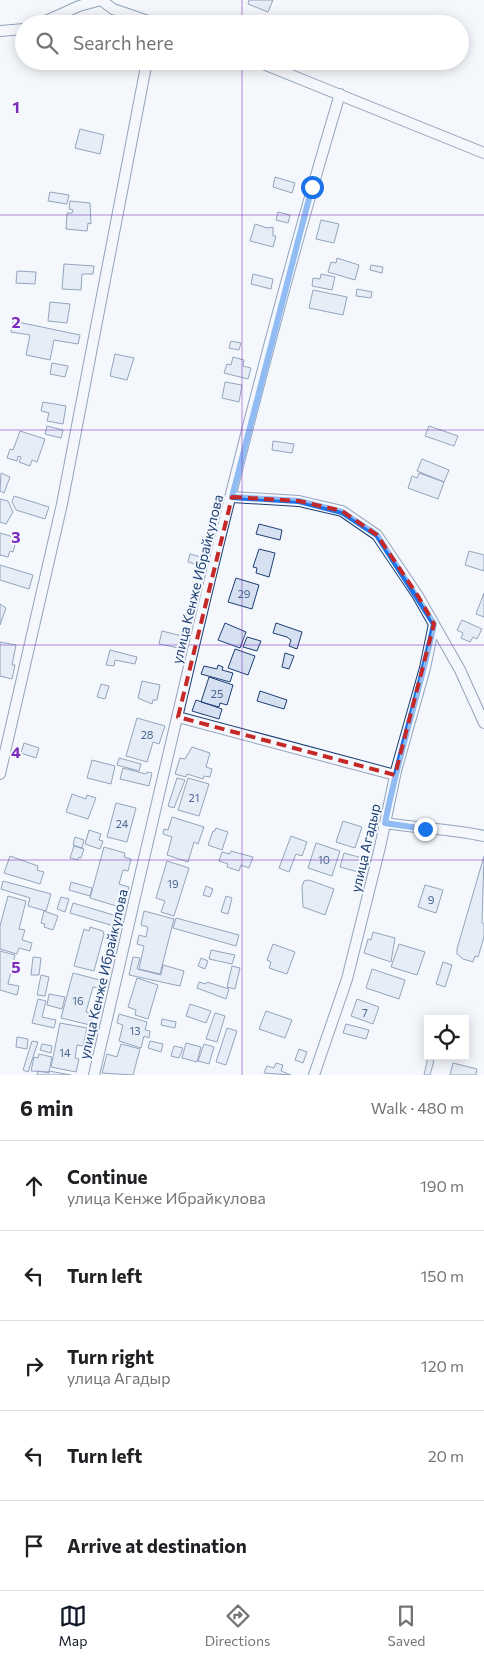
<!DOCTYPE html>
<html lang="en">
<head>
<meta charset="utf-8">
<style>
  body { margin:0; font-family:Commissioner,sans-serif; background:#f6f6f6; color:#202124 }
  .controls { position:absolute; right:15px; bottom:15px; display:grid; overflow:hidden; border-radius:0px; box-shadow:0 2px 12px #0003 }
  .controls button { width:45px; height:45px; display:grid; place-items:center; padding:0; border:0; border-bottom:1px solid #e0e0e0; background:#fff; color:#202124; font:25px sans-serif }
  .stop { position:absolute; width:15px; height:15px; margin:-11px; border:4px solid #1a73e8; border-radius:50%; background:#fff }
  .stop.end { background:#1a73e8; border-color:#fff; box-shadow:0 1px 5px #0008 }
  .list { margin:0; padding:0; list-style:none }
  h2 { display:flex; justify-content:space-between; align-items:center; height:65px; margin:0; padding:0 20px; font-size:21px }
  h2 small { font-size:16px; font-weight:400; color:#757577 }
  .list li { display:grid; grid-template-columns:32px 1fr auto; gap:15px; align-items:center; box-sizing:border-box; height:90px; padding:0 20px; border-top:1px solid #e0e0e0 }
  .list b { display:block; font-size:19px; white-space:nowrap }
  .list p { margin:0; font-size:16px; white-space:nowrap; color:#757577 }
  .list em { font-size:16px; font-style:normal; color:#757577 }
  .icon { flex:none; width:28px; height:28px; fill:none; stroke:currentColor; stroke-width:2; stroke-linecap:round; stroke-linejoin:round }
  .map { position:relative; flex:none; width:484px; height:1075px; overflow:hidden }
  .search { position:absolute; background:#fff; box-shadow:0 2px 12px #0003; left:15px; right:15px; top:15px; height:55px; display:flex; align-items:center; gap:12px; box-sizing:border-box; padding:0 18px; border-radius:28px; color:#757577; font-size:19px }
  .sheet { height:515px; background:#fff }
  nav { display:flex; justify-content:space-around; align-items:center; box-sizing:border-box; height:70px; border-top:1px solid #e0e0e0; background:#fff; font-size:14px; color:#757577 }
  nav a { display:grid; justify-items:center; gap:2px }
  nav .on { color:#111827 }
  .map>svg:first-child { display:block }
</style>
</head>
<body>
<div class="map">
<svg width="484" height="1075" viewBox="0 0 484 1075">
  <rect width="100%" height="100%" fill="#f4f7fb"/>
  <path fill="#d5e0f0" stroke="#1d3f73" d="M249,0H273L268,12L248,4Z
    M80,129L104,135L100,154L75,148Z
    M275,177L295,183L292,193L273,187Z
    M50,192L69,195L67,204L48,201Z
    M70,201L90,203L91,224L88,223L87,231L66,229L67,213H72L73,210L69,209Z
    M278,212L290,215L288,223L276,220Z
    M321,220L339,224L334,243L316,239Z
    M255,224L267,228L273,227V236H276L273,247L250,241Z
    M337,258L359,265L355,280L328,272L331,262L336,263Z
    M64,264L94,266L93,274H82L81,290L62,289Z
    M371,265L383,267L382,273L370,270Z
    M17,271L36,272L35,284L16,283Z
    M253,274L273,279L271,289L251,284Z
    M321,274L335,277L332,290L312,286L313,278L320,279Z
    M357,289L372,292L371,298L356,296Z
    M313,290L347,297L343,315L309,308Z
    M50,302L70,304L67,323L48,321Z
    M13,321L80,335L78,344L54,340L50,360L26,355L30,335L11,332Z
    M231,341L241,343L239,350L229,348Z
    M115,354L134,358L127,380L110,376Z
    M233,357L244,360L243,366L251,368L248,379L224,373L227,364L231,365Z
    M52,363L68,366L65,377L50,374Z
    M225,382L242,385L239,402L222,398Z
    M43,402L66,406L63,424L47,421L49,413L41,411Z
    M47,426L63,430L61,438L45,434Z
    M429,426L458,436L454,446L425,436Z
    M20,431L45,439L37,462L32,460L30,466L19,462L21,457L18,456L17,461L7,458L10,449L13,450Z
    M273,441L294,444L292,453L272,450Z
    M422,459L449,470L444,482L417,471Z
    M1,473L10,477L4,493L0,491Z
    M419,473L444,482L438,499L408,488L412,476L417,478Z
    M14,496L49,507L45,519L16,510L12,502Z
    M0,499L8,501L13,512L6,524L0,522Z
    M259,524L282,530L280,540L256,534Z
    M0,533L17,538L13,552L10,551L8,557L0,555Z
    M259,549L275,553L269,577L256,573L257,568L253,567Z
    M469,551L484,555V571L465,565Z
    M190,554L204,558L202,566L188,562Z
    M0,565L33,575L29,589L0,580Z
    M236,578L259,585L252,609L228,602Z
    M484,593V617L476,614Z
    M0,604L6,608L0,625Z
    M462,620L482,629L477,639L473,637L470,642L461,638L463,633L457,630Z
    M225,623L246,632L240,648L218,640Z
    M276,623L302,632L297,649L289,646L291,640L287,637L273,633Z
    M162,631L182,636L179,648L159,644Z
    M247,637L261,641L257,651L243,647Z
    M0,642L16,645L12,665H15L12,679L0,676Z
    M235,649L255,656L248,675L228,668Z
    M110,650L137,657L135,664L115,660L114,666L106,665Z
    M285,653L294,656L289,669L282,667Z
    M218,665L223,667L222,670L233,673L230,682L201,674L204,666L217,669Z
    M209,677L233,685L227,705L220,703L219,707L201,702Z
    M142,681L160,685L157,700H153L152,704L138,698Z
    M101,684L109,686L105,699L97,697Z
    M260,691L287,700L284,709L257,701Z
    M196,700L222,709L219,719L192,711Z
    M137,718L165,726L159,744L153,742L147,762L126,756Z
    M24,743L39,748L36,758L21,753Z
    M192,747L210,753L206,767L212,769L210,777L204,776L203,779L187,774L186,777L175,774L180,758L185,759Z
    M119,758L141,764L139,771L117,765Z
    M92,760L115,766L111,784L87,778Z
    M123,768L146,774L147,772L152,773L149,786L120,779Z
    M177,778L185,780L174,808L168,806Z
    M188,778L209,784L199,816L178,810Z
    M72,794L86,799L87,795L96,798L88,819L66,812Z
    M116,803L136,808L127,842L107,837Z
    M172,817L204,827L198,844L194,842L188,862L167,855L172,837L163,834L164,829L168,830Z
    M343,821L362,827L355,848L336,842Z
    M216,828L228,832L222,850L208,845L213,831H215Z
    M89,830L101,834L99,840L103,841L100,849L85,844Z
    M291,836L307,842L302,856L296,854L289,872L279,868Z
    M75,837L84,840L82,848L73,845Z
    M316,843L340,851L332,876L308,868Z
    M74,846L84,849L81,858L79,857L78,860L70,858Z
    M104,847L125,853L124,857L131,859L128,871L123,870L119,884L129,887L123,908L90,898Z
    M231,851L253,857L249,868L241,865L239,871L227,867L228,864L219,861L222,852L230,854Z
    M344,853L366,859L362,873L340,867Z
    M10,856L38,866L37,870L44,872L40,884L4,873Z
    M484,856L482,923L484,924V937L478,957L475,956L473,962L463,959L457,954V949Z
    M167,861L189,868L174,916L161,912L165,901L156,898Z
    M309,880L334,889L325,915L303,907L302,887L304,881Z
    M3,881L51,894L46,911L28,906L30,898L1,889Z
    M71,882L92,888L90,896L69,890Z
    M425,885L443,890L436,913L418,907Z
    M206,886L213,889L210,897L203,895Z
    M8,896L26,901L19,929L25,930L22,940L32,943L30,951L19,948L17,954L0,949V926Z
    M226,896L232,898L228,914L221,912Z
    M61,897L69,899L65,912L57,909Z
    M73,903L117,916L114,926L70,913Z
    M44,911L58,916L53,930L44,927L45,924L41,923Z
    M144,911L174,919L160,974L139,969L144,946L137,944L139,935L146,937L148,927L141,925Z
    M176,918L239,935L236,946L173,928Z
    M90,927L103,931L104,934L94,971L74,966L84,929L89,931Z
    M373,932L395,938L391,962L364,953L368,939L371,940Z
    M273,944L295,952L287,974L269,968L271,962L267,960Z
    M399,944L425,952L417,975L391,967Z
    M211,950L235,955L232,964L209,959Z
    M0,951L15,955L8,984L19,986L17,995L0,990Z
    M33,957L41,958L39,975H31Z
    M133,957L140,958L137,969L161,975L163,965L184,971L180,986L129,975Z
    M201,958L208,961L205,969L198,966Z
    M443,962L452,965L445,987L436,984Z
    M232,966L240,968L235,989L227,987Z
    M372,969L405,980L399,999L366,988Z
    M73,973L100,980L98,988L93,987L86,1012L93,1014L90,1025L61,1018Z
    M41,975L49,977L45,996L37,995Z
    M137,978L158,985L148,1019L135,1015L136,1010L128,1007Z
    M199,982L206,984L207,982L229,989L226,999L197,988Z
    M49,994L65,997L62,1009L47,1005Z
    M38,999L46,1001L42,1017L56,1020L54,1028L32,1023Z
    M357,999L379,1007L373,1024L351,1016Z
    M190,1004L211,1011L206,1023L186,1016Z
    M266,1011L292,1020L285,1038L259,1029Z
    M215,1013L225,1016L217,1042L206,1039Z
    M119,1014L147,1022L145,1030L150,1031L149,1038L144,1036L141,1048L119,1041L123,1025L117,1023Z
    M162,1019L176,1022L175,1028L161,1025Z
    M60,1023L87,1028L83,1046L77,1045L75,1058L79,1059L76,1072L51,1067Z
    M346,1024L369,1030L366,1039L343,1033Z
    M227,1028L237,1031L226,1065L216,1062Z
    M17,1037L28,1039L27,1049L16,1047Z
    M32,1041L38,1042L28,1072L23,1070Z
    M150,1041L163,1044L161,1052L148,1048Z
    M186,1043L201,1047L197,1062L182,1058Z
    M42,1044L52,1046L51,1053L40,1050Z
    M121,1044L140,1049L133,1075L102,1073L107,1054L117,1057Z
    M204,1044L214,1047L209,1064L198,1061Z
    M174,1046L183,1048L179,1058L171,1056Z
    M299,1049L307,1052L303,1063L295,1060Z
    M39,1054L52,1057L49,1072L31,1071L34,1057L38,1058Z
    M428,1057L434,1061L430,1075H424Z
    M276,1063L283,1065L281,1071L291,1075L264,1073L267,1066L274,1068Z
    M453,1063L477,1069L476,1075H450Z
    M38,1071L49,1073V1071L71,1075H37Z"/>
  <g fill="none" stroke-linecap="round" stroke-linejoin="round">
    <g stroke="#1d3f73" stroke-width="12">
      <path id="minor" d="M101,0L113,9L157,24
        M39,24L79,6L101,0
        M0,31L24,29
        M256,61L484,153
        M232,497L299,501L342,511L377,535L418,596L460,670L484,723
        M178,717L395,775
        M0,774L62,504L147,61
        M385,823C418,828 451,829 484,836
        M94,1075C170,747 243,417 340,94
        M314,1075L347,979L380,847L396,771L425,668L434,624"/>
    </g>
    <use href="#minor" stroke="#f4f7fb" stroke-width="10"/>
  </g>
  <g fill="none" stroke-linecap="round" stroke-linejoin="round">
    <path stroke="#1a73e8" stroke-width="6" d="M312,187L232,497L299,501L342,512L377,535L434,624C420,691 398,756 385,823L425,829"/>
  </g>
  <path d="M0 0H484V1075H0ZM232,497L299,501L342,511L377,535L418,596L434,624L395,775L178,717Z" fill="#f4f7fb" fill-opacity=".55" fill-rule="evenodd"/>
  <path fill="none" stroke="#c62828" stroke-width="4" stroke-dasharray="10 6" stroke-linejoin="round" d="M232,497L299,501L342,511L377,535L418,596L434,624L395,775L178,717Z"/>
  <path fill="none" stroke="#7b2cbf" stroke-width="1" stroke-opacity="0.55" d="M242,0V24M242,61V1075M0,215H484M0,430H484M0,645H484M0,860H484"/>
  <g text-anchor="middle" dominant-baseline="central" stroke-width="4" stroke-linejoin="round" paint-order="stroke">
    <g font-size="11" fill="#4b6792">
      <text x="244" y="593">29</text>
      <text x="217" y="693">25</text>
      <text x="147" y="734">28</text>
      <text x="194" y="797">21</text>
      <text x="122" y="823">24</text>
      <text x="324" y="859">10</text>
      <text x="173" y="883">19</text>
      <text x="431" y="899">9</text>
      <text x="78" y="1000">16</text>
      <text x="365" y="1012">7</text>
      <text x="135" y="1030">13</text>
      <text x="65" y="1052">14</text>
    </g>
    <g font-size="14" fill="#1d3f73" stroke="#f4f7fb">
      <text transform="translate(197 579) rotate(-76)">улица Кенже Ибрайкулова</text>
      <text transform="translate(365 848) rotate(-77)">улица Агадыр</text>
      <text transform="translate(103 974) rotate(-77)">улица Кенже Ибрайкулова</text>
    </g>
  </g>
  <g font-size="16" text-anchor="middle" font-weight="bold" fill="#7b2cbf" stroke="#f4f7fb" stroke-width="4" stroke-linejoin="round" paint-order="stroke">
    <text x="16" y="113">1</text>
    <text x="16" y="328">2</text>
    <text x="16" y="543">3</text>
    <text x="16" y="758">4</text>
    <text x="16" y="973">5</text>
  </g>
</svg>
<div class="controls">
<button><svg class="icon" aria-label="locate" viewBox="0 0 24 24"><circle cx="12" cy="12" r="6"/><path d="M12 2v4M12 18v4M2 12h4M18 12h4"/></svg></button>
</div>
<div class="stop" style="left:312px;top:187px"></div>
<div class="stop end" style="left:425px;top:829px"></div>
<div class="search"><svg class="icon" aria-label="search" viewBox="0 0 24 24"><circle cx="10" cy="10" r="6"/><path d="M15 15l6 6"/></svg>Search here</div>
</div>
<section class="sheet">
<h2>6 min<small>Walk · 480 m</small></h2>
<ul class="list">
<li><svg class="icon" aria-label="ahead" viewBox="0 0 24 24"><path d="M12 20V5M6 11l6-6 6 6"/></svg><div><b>Continue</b><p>улица Кенже Ибрайкулова</p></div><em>190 m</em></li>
<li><svg class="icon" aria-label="left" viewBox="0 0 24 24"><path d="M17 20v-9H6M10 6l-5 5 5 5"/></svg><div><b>Turn left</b></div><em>150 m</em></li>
<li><svg class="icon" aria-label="right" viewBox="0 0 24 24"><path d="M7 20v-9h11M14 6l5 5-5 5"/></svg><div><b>Turn right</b><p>улица Агадыр</p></div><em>120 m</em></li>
<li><svg class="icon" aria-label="left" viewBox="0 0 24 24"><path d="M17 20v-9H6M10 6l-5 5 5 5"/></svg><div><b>Turn left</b></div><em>20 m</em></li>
<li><svg class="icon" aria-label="arrive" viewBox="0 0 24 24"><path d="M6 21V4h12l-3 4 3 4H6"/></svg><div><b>Arrive at destination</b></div></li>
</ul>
</section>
<nav>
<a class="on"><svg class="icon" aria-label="map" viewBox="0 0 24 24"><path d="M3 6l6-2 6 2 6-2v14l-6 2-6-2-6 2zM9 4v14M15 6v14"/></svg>Map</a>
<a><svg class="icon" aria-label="directions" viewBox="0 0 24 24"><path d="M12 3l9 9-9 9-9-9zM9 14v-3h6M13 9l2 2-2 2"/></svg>Directions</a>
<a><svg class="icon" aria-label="saved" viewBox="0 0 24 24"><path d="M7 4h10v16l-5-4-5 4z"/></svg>Saved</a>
</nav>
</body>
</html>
